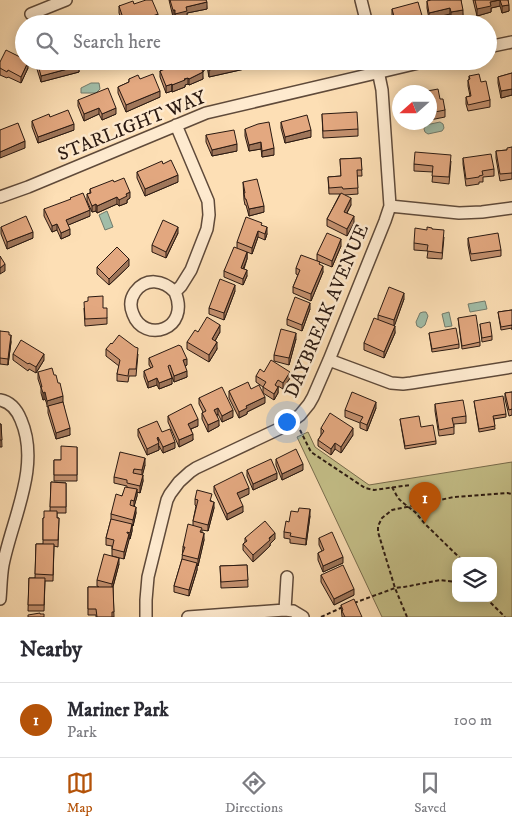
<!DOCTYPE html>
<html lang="en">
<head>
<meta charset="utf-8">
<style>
  body { margin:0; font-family:"IM FELL DW Pica",serif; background:#f2f2f3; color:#2b2b33 }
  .controls { position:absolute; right:15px; bottom:15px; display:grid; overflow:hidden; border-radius:10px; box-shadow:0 2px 12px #0003 }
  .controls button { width:45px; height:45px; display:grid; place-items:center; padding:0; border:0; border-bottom:1px solid #e1e1e2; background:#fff; color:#2b2b33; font:25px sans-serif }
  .compass { position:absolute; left:392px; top:85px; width:45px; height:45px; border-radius:50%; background:#fff; box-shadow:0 2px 12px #0003; rotate:249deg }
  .you { position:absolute; left:286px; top:421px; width:18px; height:18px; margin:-12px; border:4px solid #fff; border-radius:50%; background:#1a73e8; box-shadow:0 0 0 8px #1a73e833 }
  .badge { display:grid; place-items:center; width:32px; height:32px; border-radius:50%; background:#b45309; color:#fff; font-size:16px; font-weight:700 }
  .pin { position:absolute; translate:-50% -41px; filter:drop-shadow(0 1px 2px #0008) }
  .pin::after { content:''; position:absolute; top:26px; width:18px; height:15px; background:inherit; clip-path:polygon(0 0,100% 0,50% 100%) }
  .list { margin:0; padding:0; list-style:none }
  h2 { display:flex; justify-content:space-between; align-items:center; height:65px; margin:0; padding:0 20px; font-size:21px }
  h2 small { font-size:16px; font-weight:400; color:#7c7c81 }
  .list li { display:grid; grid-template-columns:32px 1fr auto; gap:15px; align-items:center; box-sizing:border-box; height:75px; padding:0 20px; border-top:1px solid #e1e1e2 }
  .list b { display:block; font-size:19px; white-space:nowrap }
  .list p { margin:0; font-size:16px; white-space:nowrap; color:#7c7c81 }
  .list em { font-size:16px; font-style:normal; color:#7c7c81 }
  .icon { flex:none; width:28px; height:28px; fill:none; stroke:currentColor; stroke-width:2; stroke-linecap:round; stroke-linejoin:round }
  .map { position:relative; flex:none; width:512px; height:617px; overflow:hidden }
  .search { position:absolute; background:#fff; box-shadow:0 2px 12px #0003; left:15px; right:15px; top:15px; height:55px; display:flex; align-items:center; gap:12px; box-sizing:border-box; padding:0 18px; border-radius:28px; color:#7c7c81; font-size:19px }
  .sheet { height:140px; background:#fff }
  nav { display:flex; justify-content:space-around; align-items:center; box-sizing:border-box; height:70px; border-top:1px solid #e1e1e2; background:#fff; font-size:14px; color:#7c7c81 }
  nav a { display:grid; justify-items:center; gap:2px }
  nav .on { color:#b45309 }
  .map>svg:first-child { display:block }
</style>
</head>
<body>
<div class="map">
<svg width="512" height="617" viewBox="0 0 512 617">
  <rect width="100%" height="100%" fill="#fddfb5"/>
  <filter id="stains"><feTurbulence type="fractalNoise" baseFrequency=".004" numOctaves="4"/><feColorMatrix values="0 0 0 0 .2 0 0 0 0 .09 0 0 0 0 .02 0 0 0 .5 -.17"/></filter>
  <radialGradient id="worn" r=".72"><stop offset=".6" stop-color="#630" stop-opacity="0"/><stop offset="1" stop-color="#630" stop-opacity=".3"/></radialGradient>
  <path fill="#c5c089" stroke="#786c4d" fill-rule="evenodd" d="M308,432L315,447L369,485L512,462V617H382L297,437ZM456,561H493V598H456Z"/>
  <path fill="#a1bda8" stroke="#717b6c" d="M91,83H99L100,89L96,93H81V88Z
    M440,122L443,124L444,128L442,131L428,134L425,132L424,129L426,125Z
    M107,211L113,227L105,230L99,215Z
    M485,301L487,309L470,312L468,304Z
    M423,312H426L428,316L425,325L421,328L417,326L416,322L420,313Z
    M449,312L452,326L445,327L442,314Z"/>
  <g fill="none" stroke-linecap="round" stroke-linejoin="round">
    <g stroke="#5f4a3a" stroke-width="14">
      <path id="street" d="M361,0L367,24
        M31,14L66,0
        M488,47L512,42
        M0,197L28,187L206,113L427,61
        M390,206L459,213L482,212L512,208
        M175,292C191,330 144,344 133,314C130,307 130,299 135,292C146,277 163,280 175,292L181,286L191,270L207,229L209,215L208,201L176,125
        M329,360L391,383L403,384L411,383L512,367
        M0,400C11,402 17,410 21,420C41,466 12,519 3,565C1,576 1,588 0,599
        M285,610L287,577
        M146,617V600L148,577L167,500L170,494L179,482L190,472L196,468L285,426L300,415L309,404L313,397L329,360L385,221L390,206L382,90L376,61
        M188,617L285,610L293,611L303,617"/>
    </g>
    <path stroke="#2a1911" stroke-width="2" stroke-dasharray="4 2.5" stroke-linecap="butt" d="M300,430L311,452L365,488L374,490L410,485
      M392,487L398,498L402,502L415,512L425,524L463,561
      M486,598L505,617
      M354,603L395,588L404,587L440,580L456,582
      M321,617L343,607
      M407,617L395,588L378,532V526L382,518L392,510L454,497L507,493L512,494"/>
    <use href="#street" stroke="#feeacf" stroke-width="11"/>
  </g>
  <path fill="#c3906e" stroke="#2a1911" d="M169,0H206L207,9L187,13V17L175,20V16L173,17Z
    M461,0L463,16L451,19L450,14L429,19L427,8V1Z
    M473,0H508L509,11L502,13L500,6L491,8V12L477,16Z
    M134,4L158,20L149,24H123L119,13V6Z
    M392,9L423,24H394L392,15Z
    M36,61H78L79,72L41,82L36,66Z
    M160,61H202L204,71L202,72L203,79L189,85L188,84L185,85V87L172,92V91L166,93L160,77V71L162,70L160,65Z
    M206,61H249V68L209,77Z
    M0,62L28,68L21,83L8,77L7,78L0,75Z
    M512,73V95L501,98L498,83V77Z
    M469,76L481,82L490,100V107L468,111L466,104V97L470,96L468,86V80L469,79Z
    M129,79H140L160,97L126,112L118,93V87L129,82Z
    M430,92L440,99L445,110V117L430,120Z
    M78,100L116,114L102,120L99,114L84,121L78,106Z
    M322,114L358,129V136L323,138Z
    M50,117L74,130L38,143L32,127V121Z
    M281,122L311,137L285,143L281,128Z
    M245,129L274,155L262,157L261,149L249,151L245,136Z
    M206,135L237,151L212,156L206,142Z
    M512,147V179L500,181L496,158V151L507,150Z
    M361,158L362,176H357L358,194L345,195L351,205L347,213L354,223L347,236L327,226V219L340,194H329L328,177L341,176L340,159Z
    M463,158L494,169V176L483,177V182H479V184L466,186L463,164Z
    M451,161L449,184L432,182L433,172L414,171V164Z
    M163,164L178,182L145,196L137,178V172Z
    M114,182L130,198L127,200V203L119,206L117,204L97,213L96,211L92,212L87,201V194L90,193V189Z
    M243,182L264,212L249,216L246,205H245L244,200Z
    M44,209L90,216L68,225L70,235L61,239L57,230L52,232L44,216Z
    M262,225L267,234L265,240L258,237L252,254L247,252V259L244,269L247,276L243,285L224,277V271L237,248V242Z
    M1,227L33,238L7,249L1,234Z
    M432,229L444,237L442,259L427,258L428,251L414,250V243L427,230Z
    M178,233L166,258L152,252V245Z
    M468,238L501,250V256L471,261L468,245Z
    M341,246L332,267L317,261V254Z
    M320,265L323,272L311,301L293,293V287L298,275L296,274V268Z
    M129,266L109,285L97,274V267Z
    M235,291L224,320L209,314V308Z
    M404,299L394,326L395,333L384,358L364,350V343L378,320V315Z
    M84,308H103L107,318V324L85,326Z
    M310,309L302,331L287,325V319Z
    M512,310V330V328L501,330L498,312Z
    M458,318L480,342V346L462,349Z
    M480,324L492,336V340L482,342Z
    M0,331L9,335L11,342L8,365L0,364Z
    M198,332H220L215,341L217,349L209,362L187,349V342Z
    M429,333L459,344V348L432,352Z
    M296,339L289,365L274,361V355Z
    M112,344L138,354L136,376H129L128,382L117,381V374L119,366L106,356V349Z
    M13,354L44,360L36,373L29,369L28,371L13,360Z
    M149,358L187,365L185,366L187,377L174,382L170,372L172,384L159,389L157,385L148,388L144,377V371L151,368L149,365Z
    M38,372L63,402L70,435L56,439L48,413V407L45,399L43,400L41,393V388L38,379Z
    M264,372L290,378L283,389L278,386V393L274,400L263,393V387L256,382V376Z
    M251,389L265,403L247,412V414L239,418L229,398V391Z
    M512,392V415L509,416L505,399V393Z
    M199,398L233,417L222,422L218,414L217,415L219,426L208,432L202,419V413L203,412L199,404Z
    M474,401L506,414V417L494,419L495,429L479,432Z
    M435,404L466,416V423L454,424V434L439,436L435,411Z
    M376,408L367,431L360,428V423L345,417V410Z
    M168,416L198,426L191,429L193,440L179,447L168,422Z
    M400,419L421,427L436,441V444L405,449Z
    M0,424H1L2,447H0Z
    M321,428L353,435L341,453L335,449L331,455L318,446V440L321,435Z
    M138,429L162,432L175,448L163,453L159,446V450L147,455L138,436Z
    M77,447V481H54V460H61Z
    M276,459L303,470L282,480L276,465Z
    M145,465L142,475L143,481L140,493L137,492V496L134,506L136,513L133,526H132V531L130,539H129L124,559L112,556V546L106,545V538L111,519V514L127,487V486L114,483V477Z
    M247,470L277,479L253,490L247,476Z
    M51,482L66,483V513H57V518H59L58,547L54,546L53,581H45L44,611H28L29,578H35L36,544H43V518H44L50,511Z
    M214,486L249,494L239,498L243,512L227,520L214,492Z
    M195,499L212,501L214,508L208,531L202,530V533L204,540L198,566L197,565V570L189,596L174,592V586L182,559L183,547L193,525V521L196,506L195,505Z
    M310,516L306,545L290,543V539L284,538V532L289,522Z
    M245,538L275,539L270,544V546L253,562L243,550V544L245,542Z
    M319,538L343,563L323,572L318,560V553L322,551L319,545Z
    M119,564L113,587L114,617H96V615H88V587H99L97,586V580Z
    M247,565L248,587L221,588L220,566Z
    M321,575L354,595L334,605L321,582Z
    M341,605L362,617H342Z"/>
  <path fill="#9f765a" stroke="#2a1911" d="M500,0V6L491,8V12L477,16V9L490,2Z
    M207,2V9L187,13V17L175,20V14L186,7Z
    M509,5V11L502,13V6Z
    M450,8V14L429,19V13Z
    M173,10H175V16L173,17Z
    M463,10V16L451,19V12Z
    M158,14V20L149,24H131Z
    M423,19V24H406Z
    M249,61V68L209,77V70Z
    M268,61H276L268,63Z
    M28,62V68L21,83V77Z
    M204,65V71L200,73V66Z
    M79,66V72L41,82V76Z
    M203,72V79L189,85V79Z
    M188,78V84L185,85V87L172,92V85Z
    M172,84V91L166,93V86Z
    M512,89V95L501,98V91Z
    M160,91V97L126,112V105Z
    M99,108V114L84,121V114Z
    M116,108V114L102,120V114Z
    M74,124V130L38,143V137Z
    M311,130V137L285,143V137Z
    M25,141V148L0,158V152Z
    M261,142V149L249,151V145Z
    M237,144V151L212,156V150Z
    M274,148V155L262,157V151Z
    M178,175V182L145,196V189Z
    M130,192V198L127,200V203L119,206V200L126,194Z
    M117,197V204L97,213V206Z
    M351,198V205L344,218V212Z
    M96,204V211L92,212V206Z
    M264,206V212L249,216V209Z
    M90,210V216L66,226V220Z
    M354,216V223L347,236V229Z
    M57,224V230L52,232V226Z
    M178,227V233L166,258V252Z
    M267,227V234L265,240V234Z
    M70,229V235L61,239V233Z
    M258,231V237L252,254V248Z
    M33,232V238L7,249V242Z
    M341,239V246L332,267V261Z
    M247,252V259L241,274V268Z
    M129,259V266L109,285V279Z
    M5,264V271L0,274V268Z
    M323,266V272L311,301V294Z
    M247,270V276L243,285V279Z
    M235,285V291L224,320V313Z
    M404,293V299L394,327V320Z
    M310,303V309L302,331V325Z
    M220,325V332L212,346V339Z
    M395,326V333L384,358V352Z
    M296,333V339L289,365V358Z
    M11,335V342L8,365V359Z
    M217,342V349L209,362V355Z
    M44,354V360L36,373V367Z
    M187,359V365L183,367V360Z
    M187,371V377L174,382V376Z
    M290,372V378L283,389V383Z
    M157,378V385L148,388V382Z
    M172,378V384L159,389V383Z
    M278,387V393L274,400V394Z
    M45,392V399L43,400V393Z
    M63,396V402L47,407V401Z
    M265,397V403L247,412V414L239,418V412L246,406Z
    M376,402V408L367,431V425Z
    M218,408V414L214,416V410Z
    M233,410V417L222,422V416Z
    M198,419V426L188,430V424Z
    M219,420V426L208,432V425Z
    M70,428V435L56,439V433Z
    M353,428V435L341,453V447Z
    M193,434V440L179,447V440Z
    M158,437L159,450L147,455V449Z
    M175,442V448L163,453V447Z
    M335,443V449L331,455V449Z
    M145,458V465L142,477V470Z
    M303,464V470L282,480V474Z
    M277,473V479L253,490V484Z
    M143,475V481L140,493V486Z
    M249,488V494L237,500V493Z
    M137,489V496L134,507V501Z
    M214,502V508L208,531V525Z
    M243,506V512L227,520V514Z
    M136,507V513L133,526V520Z
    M310,509V516L306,545V539Z
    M132,524V531L130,539V533Z
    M204,533V540L198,566V559Z
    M275,533V539L270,544V546L253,562V555Z
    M129,534V540L124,559V552Z
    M343,557V563L323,572V566Z
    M119,558V564L112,590V584Z
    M197,563V570L189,596V590Z
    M354,589V595L334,605V599Z"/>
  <path fill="#e3a880" stroke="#2a1911" d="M146,0H152L158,14L131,24H125L119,6L133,1L134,4Z
    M170,0H206L207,2L186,7L187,11L175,14V10H173Z
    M431,0H461L463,10L451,12L450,8L429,13L427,1Z
    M475,0H499L490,2L491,6L477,9Z
    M500,0H508L509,5L502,6Z
    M418,2L423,19L406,24H396L392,9Z
    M113,17L115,24H96Z
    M6,50L24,59V61L28,62L21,77L8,70L7,72L0,68V62Z
    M37,61H78L79,66L41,76Z
    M161,61H202L204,65L200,66L203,72L189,79L188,78L184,79L185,80L172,85V84L166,86L160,71L165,69Z
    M207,61H249L209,70Z
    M512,73V89L501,91L498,77Z
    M153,74L160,91L126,105L118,87L129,82V79L138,75L140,79Z
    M479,74L481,82L486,81L490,100L468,105L466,97L471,96L468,80L470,79L469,76Z
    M108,88L116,108L102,114L99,108L84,114L78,100Z
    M438,89L440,99H443L445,110L430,113V92H422Z
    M68,110L74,124L38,137L32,121L49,114L50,117Z
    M357,112L358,129L323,131L322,114Z
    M307,115L311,130L285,137L281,122Z
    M269,122L274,148L262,151L261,142L249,145L245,129L258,124Z
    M18,123L25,141L0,152V130Z
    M234,130L237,144L212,150L206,135Z
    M512,147V173L500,174L496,151L507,150V148Z
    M415,152L451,155L449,177L432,176L433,166L414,164Z
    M491,154L494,169L482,171L483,175L479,176V177L466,179L463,158Z
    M361,158L362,170H357L358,188L343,189L342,187L329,188L328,177L341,176L340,159Z
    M171,160L178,175L145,189L137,172L162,161L163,164Z
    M124,178L130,192L126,194L127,196L119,200L117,197L97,206L96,204L92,206L87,194L91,193L90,189L113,180L114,182Z
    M257,179L264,206L249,209L246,199H245L244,193H245L243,182Z
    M83,193L90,210L66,220L70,229L61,233L57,224L52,226L44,209L71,199L70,198Z
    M341,193L351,198L344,212L354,216L347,229L327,219Z
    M26,216L33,232L7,242L1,227Z
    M246,217L262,223L261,225L267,227L265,234L258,231L252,248L237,242Z
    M163,220L178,227L166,252L152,245Z
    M427,227L432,228V229L444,230L442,253L427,251L428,245L414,243L415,228L427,230Z
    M327,233L341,239L332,261L317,254Z
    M498,233L501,250L471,254L468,238Z
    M117,247L129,259L109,279L97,267Z
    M234,247L247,252L241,268L247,270L243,279L224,271Z
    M301,255L320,262L319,264L323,266L311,294L293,287L300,270L296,268Z
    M0,256L5,264L0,268Z
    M220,279L235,285L224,313L209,308Z
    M389,287L404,293L394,320L378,315Z
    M103,296V308H107V318L85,319L84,302L88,301V297Z
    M295,297L310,303L302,325L287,319Z
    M512,310V326V325L501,327L498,312Z
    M476,315L480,342L462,346L458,318Z
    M207,317L220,325L212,339L217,342L209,355L187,342L195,330L198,332Z
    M374,318L395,326L384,352L364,343Z
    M490,322L492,336L482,338L480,324Z
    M456,328L459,344L432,349L429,333Z
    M281,329L296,333L289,358L274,355Z
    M0,331L9,332V335H11L8,359L0,358Z
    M119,335L135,347L138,348L136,369H129L128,376L117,374L120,360L106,349L111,343L112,344Z
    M21,340L44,354L36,367L29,363L28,364L13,354Z
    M179,345L180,346H181L187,359L183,360L187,371L174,376L170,365L168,366L172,378L159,383L157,378L148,382L144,371L153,367L149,358Z
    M271,360L290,372L283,383L278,380L275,385L278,387L274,394L263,387L266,382L256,376L260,369L264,372Z
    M52,368L54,375H56L58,383H60L63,396L47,401L45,392L43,393L41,387H42L38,372Z
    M248,382L251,389L259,385L265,397L246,406L247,408L239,412L229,391Z
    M222,387L233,410L222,416L218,408L214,410L219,420L208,425L202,413L206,411L199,398Z
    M352,392L376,402L367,425L360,422L363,417L345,410Z
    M512,392V409L509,410L505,393Z
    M503,396L506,414L493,416L495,426L479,429L474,401Z
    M463,400L466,416L452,418L454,427L439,430L435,404Z
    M63,402L70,428L56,433L48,406Z
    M191,404L198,419L188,424L193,434L179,440L168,416Z
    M330,413L353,428L341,447L335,443L331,449L318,440L324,431L321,428Z
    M419,416L421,427L433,425L436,441L405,446L400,419Z
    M157,421L162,432L170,429L175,442L163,447L158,437L157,438L159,443L147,449L138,429Z
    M0,424H1L2,440H0Z
    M61,446L77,447V475H54V460H61Z
    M296,449L303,464L282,474L276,459Z
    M120,452L145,458L142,470L134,469L133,473L143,475L140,486L127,483V480L114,477Z
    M271,459L277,473L253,484L247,470Z
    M242,472L249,488L237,493L243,506L227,514L214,486Z
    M51,482L66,483V507H50Z
    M125,487L137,489L134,501L131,500L130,505L136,507L133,520L111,514L116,494L122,496Z
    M197,490L212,494L210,501L214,502L208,525L193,521L198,500L195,499Z
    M299,508L310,509L306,539L290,536L291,533L284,532L286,521L289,522L291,511L298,512Z
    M44,511H57V518H59L58,540H43V518H44Z
    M111,519L132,524L130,533L127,532V533L129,534L124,552L112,549L114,540L106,538Z
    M265,521L275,533L269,538L270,540L253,555L243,544L247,541L245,538Z
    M188,524L202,528L200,532L204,533L198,559L182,555L185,547H183Z
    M332,532L343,557L323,566L318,553L324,550L319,538Z
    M36,544H54L53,575L35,574Z
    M104,554L119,558L112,584L97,580Z
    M182,559L197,563L189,590L174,586Z
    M247,565L248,580L221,582L220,566Z
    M343,565L354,589L334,599L321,575Z
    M29,578H45L44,605H28Z
    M88,587H113L114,612H112V617H97L96,609H88Z
    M354,599L362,617H345L342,611L343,610L341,605Z
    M40,613V614H44V617H28V615Z"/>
  <g text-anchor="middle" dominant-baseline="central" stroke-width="5" stroke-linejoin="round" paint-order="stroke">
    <g font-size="19" fill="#2a1911" stroke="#feeacf">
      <text transform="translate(132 126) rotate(-22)">STARLIGHT WAY</text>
      <text transform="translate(327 311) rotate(-67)">DAYBREAK AVENUE</text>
    </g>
  </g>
  <rect width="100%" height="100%" filter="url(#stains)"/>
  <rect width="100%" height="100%" fill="url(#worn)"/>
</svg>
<div class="controls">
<button><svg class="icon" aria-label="layers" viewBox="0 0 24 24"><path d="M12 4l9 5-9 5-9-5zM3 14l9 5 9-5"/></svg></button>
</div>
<svg class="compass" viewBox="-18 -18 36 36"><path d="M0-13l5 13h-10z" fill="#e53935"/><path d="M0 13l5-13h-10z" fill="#7c7c81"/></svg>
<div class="you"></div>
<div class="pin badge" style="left:425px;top:523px">1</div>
<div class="search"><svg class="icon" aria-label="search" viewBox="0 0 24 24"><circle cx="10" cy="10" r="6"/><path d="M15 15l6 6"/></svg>Search here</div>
</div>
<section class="sheet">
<h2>Nearby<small></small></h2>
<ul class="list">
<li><span class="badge">1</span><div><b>Mariner Park</b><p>Park</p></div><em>100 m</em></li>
</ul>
</section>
<nav>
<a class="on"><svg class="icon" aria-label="map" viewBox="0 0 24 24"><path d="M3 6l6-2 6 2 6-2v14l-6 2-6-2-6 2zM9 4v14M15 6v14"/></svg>Map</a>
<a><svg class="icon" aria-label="directions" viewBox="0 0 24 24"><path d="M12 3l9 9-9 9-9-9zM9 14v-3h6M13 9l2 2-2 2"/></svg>Directions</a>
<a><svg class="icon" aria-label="saved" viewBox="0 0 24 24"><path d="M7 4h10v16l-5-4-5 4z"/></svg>Saved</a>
</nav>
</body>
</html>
